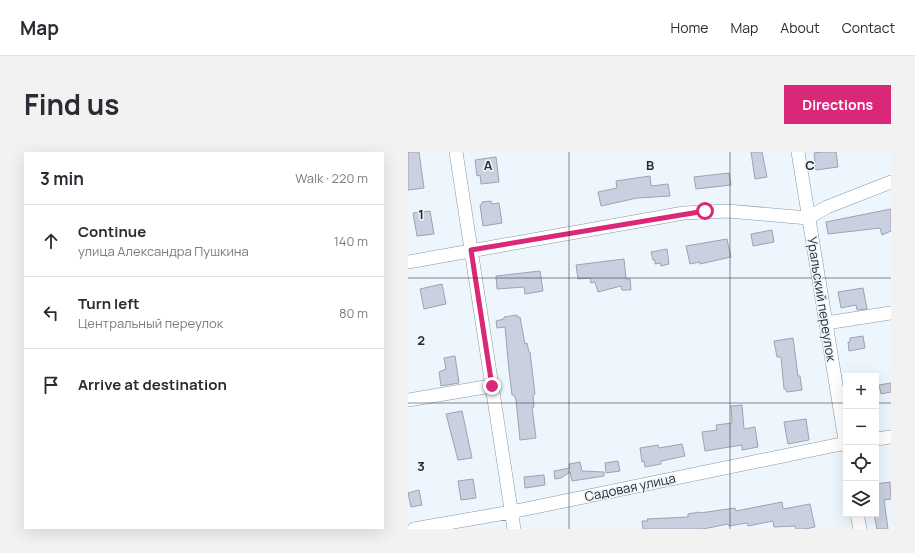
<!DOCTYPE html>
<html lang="en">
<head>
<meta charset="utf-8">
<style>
  body { margin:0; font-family:Manrope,sans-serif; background:#f2f2f3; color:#2b2b33 }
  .controls { position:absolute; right:12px; bottom:12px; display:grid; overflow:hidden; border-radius:0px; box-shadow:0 4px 16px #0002 }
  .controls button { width:36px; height:36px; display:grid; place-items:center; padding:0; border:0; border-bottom:1px solid #e1e1e2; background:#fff; color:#2b2b33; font:20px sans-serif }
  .stop { position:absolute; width:12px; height:12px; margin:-9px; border:3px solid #db2777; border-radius:50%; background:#fff }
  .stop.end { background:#db2777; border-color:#fff; box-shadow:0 1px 4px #0008 }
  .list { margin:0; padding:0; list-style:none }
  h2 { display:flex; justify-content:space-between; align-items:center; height:52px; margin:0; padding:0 16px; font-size:17px }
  h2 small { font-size:13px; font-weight:400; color:#7c7c81 }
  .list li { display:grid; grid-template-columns:26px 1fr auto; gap:12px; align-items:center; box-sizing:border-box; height:72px; padding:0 16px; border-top:1px solid #e1e1e2 }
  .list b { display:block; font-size:15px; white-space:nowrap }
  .list p { margin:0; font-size:13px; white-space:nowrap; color:#7c7c81 }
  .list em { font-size:13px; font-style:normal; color:#7c7c81 }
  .icon { flex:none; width:22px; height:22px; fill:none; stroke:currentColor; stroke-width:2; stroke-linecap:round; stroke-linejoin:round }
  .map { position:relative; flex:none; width:483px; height:377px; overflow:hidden; border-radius:0px }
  header { display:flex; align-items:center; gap:24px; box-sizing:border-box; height:56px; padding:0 20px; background:#fff; border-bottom:1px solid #e1e1e2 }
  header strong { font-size:19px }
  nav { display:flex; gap:22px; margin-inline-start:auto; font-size:14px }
  .intro { display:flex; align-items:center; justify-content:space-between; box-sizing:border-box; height:96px; padding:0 24px }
  h1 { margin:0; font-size:28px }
  .button { padding:10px 18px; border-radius:0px; background:#db2777; color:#fff; font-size:14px; font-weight:700 }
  main { display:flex; gap:24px; padding:0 24px }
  aside { flex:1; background:#fff; border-radius:0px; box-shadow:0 4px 16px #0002 }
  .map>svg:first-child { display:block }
</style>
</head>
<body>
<header>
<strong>Map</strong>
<nav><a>Home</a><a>Map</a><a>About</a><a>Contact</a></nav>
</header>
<div class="intro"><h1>Find us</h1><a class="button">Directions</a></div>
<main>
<aside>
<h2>3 min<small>Walk · 220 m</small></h2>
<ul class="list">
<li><svg class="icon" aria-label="ahead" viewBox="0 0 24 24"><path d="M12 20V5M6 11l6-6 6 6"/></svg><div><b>Continue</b><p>улица Александра Пушкина</p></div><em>140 m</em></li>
<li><svg class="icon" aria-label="left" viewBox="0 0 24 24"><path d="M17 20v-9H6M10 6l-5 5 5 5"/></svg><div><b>Turn left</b><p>Центральный переулок</p></div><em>80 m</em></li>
<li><svg class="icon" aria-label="arrive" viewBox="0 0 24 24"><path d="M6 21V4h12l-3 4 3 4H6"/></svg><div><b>Arrive at destination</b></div></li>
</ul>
</aside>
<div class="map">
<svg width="483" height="377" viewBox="0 0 483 377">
  <rect width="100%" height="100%" fill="#edf6fd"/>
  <path fill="#cbd0e0" stroke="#9ea2b1" d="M0,0H11L16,36L0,38Z
    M343,0H354L359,25L347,27Z
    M414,0H428L430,15L408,18L406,1Z
    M88,5L91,30L73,32L72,23L69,24L67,8Z
    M321,21L323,33L288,37L286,25Z
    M242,24L243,34L260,32L262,44L229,46L193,54L190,40L209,36L208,29Z
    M83,49L84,52L91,51L94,71L75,74L72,53L74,52V50Z
    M483,57V79L474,83L472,76L420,82L418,70Z
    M22,59L26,82L9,84L5,61Z
    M364,78L366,90L345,94L343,82Z
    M319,87L323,105L292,112V110L282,112L278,94Z
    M259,97L261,112L253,114L252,111L247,112V108H245L243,100Z
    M216,107L218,127H222L223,138H214L213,134L190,140L187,130L183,131L182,126L170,127L168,113Z
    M132,119L135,139L117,142L116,135L89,137L88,124Z
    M34,132L38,152L16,157L12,137Z
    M455,136L459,157L449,158L448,153L433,156L430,140Z
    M109,163V165H112L117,192L119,191L121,200H122L127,242L125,243L126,255H124L128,286L112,288L108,248L106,243H104L101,218L97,175L89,176L88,169L96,167V165Z
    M455,184L457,196L441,199L440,190H442V186Z
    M385,186L390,224H392L394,238L379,240L378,237H376L373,205H369L366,189Z
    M47,204L51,231L33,234L31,220L38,217L36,206Z
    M483,231V240L473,242L471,233Z
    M334,253L336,277L347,275L350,295L334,298V293L297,299L294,280L309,278L308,273L324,271L323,254Z
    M54,259L64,306L50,308L38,262Z
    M398,267L401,288L380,292L376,270Z
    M274,292L277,304L253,309V312L237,315L236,309L234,310L232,296L250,293L251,296Z
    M210,309L212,319L198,321L197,311Z
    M172,310L174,319L196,320V324L164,329L162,320L153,326L147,327L146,319L162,316L161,312Z
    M136,323L137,333L117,336L116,325Z
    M65,327L68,346L53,348L50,329Z
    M482,330L483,347L476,348L480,377H469L466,362H468V332Z
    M11,338L14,353L3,355L0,341Z
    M374,350L375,357L402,352L407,375L397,377H388L387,374L366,375L365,369L340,374L339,371L321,374L320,372L295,377H235L234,369H240L239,367L280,365V362L291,360L292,361L327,356L328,359Z"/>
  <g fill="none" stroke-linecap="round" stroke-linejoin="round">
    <g stroke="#8997a1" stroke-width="14">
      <path id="minor" d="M48,0L106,377
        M390,0L438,294
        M0,110L276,61L320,59L400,66L419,55L483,30
        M418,171L483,161
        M0,248L83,234
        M468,287L483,285
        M449,362L452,377
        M6,377L103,360L438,291"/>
    </g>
    <use href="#minor" stroke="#fff" stroke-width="13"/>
  </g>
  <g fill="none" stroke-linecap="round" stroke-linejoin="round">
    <path stroke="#db2777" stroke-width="5" d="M84,234L63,98L297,59"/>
  </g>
  <path fill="none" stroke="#272d31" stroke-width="1" stroke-opacity="0.55" d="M161,0V377M322,0V377M0,126H483M0,251H438M468,251H483"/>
  <g text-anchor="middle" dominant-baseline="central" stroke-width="3" stroke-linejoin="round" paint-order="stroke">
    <g font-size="13" fill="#272d31" stroke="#edf6fd">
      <text transform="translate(414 147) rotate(81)">Уральский переулок</text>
      <text transform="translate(222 335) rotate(-12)">Садовая улица</text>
    </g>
  </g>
  <g font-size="13" text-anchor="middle" font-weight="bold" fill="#272d31" stroke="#edf6fd" stroke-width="3" stroke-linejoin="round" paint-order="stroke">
    <text x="80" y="18">A</text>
    <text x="242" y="18">B</text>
    <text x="402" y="18">C</text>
    <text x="13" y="67">1</text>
    <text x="13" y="193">2</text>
    <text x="13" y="319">3</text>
  </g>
</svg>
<div class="controls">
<button>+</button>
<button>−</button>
<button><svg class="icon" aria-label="locate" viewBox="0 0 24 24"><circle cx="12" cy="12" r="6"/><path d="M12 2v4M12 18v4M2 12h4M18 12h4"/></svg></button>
<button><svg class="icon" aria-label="layers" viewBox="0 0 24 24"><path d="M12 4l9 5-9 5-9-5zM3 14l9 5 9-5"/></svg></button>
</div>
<div class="stop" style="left:297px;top:59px"></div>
<div class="stop end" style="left:84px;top:234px"></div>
</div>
</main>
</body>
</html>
